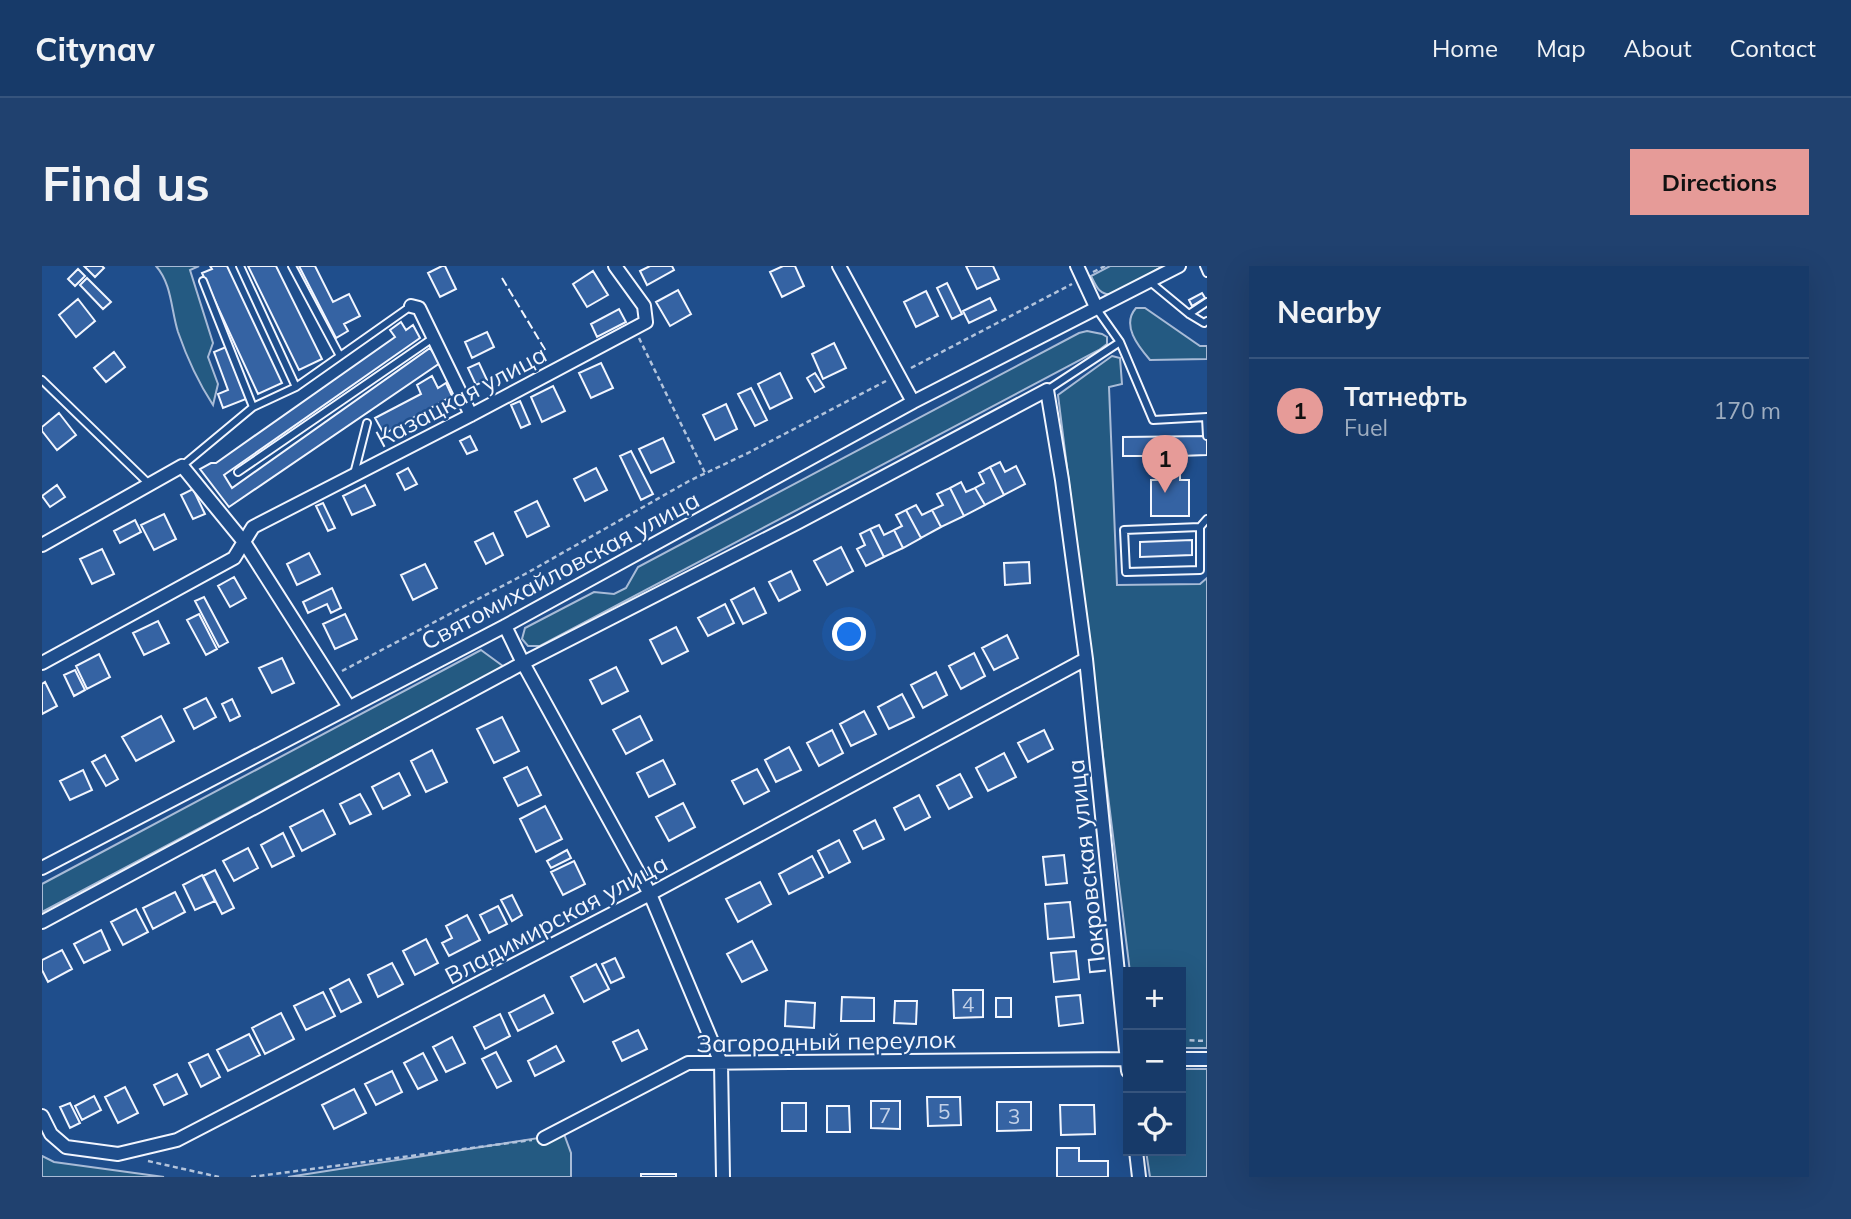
<!DOCTYPE html>
<html lang="en">
<head>
<meta charset="utf-8">
<style>
  body { margin:0; font-family:Mulish,sans-serif; background:#20416f; color:#f1f3f6 }
  .controls { position:absolute; right:21px; bottom:21px; display:grid; overflow:hidden; border-radius:0px; box-shadow:0 7px 28px #0002 }
  .controls button { width:63px; height:63px; display:grid; place-items:center; padding:0; border:0; border-bottom:2px solid #36547d; background:#173a69; color:#f1f3f6; font:35px sans-serif }
  .you { position:absolute; left:808px; top:369px; width:24px; height:24px; margin:-18px; border:5px solid #fff; border-radius:50%; background:#1a73e8; box-shadow:0 0 0 10px #1a73e833 }
  .badge { display:grid; place-items:center; width:46px; height:46px; border-radius:50%; background:#e69b98; color:#111; font-size:23px; font-weight:700 }
  .pin { position:absolute; translate:-50% -58px; filter:drop-shadow(0 2px 4px #0008) }
  .pin::after { content:''; position:absolute; top:37px; width:24px; height:21px; background:inherit; clip-path:polygon(0 0,100% 0,50% 100%) }
  .list { margin:0; padding:0; list-style:none }
  h2 { display:flex; justify-content:space-between; align-items:center; height:91px; margin:0; padding:0 28px; font-size:30px }
  h2 small { font-size:23px; font-weight:400; color:#9eadc0 }
  .list li { display:grid; grid-template-columns:46px 1fr auto; gap:21px; align-items:center; box-sizing:border-box; height:105px; padding:0 28px; border-top:2px solid #36547d }
  .list b { display:block; font-size:26px; white-space:nowrap }
  .list p { margin:0; font-size:23px; white-space:nowrap; color:#9eadc0 }
  .list em { font-size:23px; font-style:normal; color:#9eadc0 }
  .icon { flex:none; width:38px; height:38px; fill:none; stroke:currentColor; stroke-width:2; stroke-linecap:round; stroke-linejoin:round }
  .map { position:relative; flex:none; width:1165px; height:911px; overflow:hidden; border-radius:0px }
  header { display:flex; align-items:center; gap:42px; box-sizing:border-box; height:98px; padding:0 35px; background:#173a69; border-bottom:2px solid #36547d }
  header strong { font-size:33px }
  nav { display:flex; gap:38px; margin-inline-start:auto; font-size:24px }
  .intro { display:flex; align-items:center; justify-content:space-between; box-sizing:border-box; height:168px; padding:0 42px }
  h1 { margin:0; font-size:49px }
  .button { padding:18px 32px; border-radius:0px; background:#e69b98; color:#111; font-size:24px; font-weight:700 }
  main { display:flex; gap:42px; padding:0 42px }
  aside { flex:1; background:#173a69; border-radius:0px; box-shadow:0 7px 28px #0002 }
  .map>svg:first-child { display:block }
</style>
</head>
<body>
<header>
<strong>Citynav</strong>
<nav><a>Home</a><a>Map</a><a>About</a><a>Contact</a></nav>
</header>
<div class="intro"><h1>Find us</h1><a class="button">Directions</a></div>
<main>
<div class="map">
<svg width="1165" height="911" viewBox="0 0 1165 911">
  <rect width="100%" height="100%" fill="#1f4e8c"/>
  <path fill="#245a82" stroke="#a8bbd7" stroke-width="2" d="M114,0H157L148,4L171,77L166,91L176,118L171,139C156,116 145,92 136,66C129,44 130,18 114,0Z
    M1068,0H1121L1070,29C1057,28 1055,22 1049,10Z
    M1094,42H1103L1158,80H1165V93L1108,94C1096,80 1079,59 1094,42Z
    M1045,65L1060,68L1065,71V78L1057,84L498,380H486L480,373L483,362L552,326L572,328L584,322L596,301L1037,67Z
    M1070,90L1078,92L1080,118L1067,121L1075,319L1158,318L1165,312V782H1139V706H1088L1016,129Z
    M439,384L465,403L344,463L0,646V618Z
    M1139,803H1165V911H1108L1104,885H1139Z
    M522,868L529,887V911H246Z
    M0,890L12,896L122,911H0Z"/>
  <path fill="#3563a3" stroke="#f2f6ff" stroke-width="2" d="M42,0H60L62,2L53,11Z
    M168,0H185L240,117L216,128L160,7L170,3Z
    M206,0H234L280,93L257,104Z
    M257,0H273L291,36L307,28L318,50L302,58L306,65L294,72Z
    M400,0H403L414,23L398,31L386,7Z
    M608,0H630L632,4L605,19L598,5Z
    M741,0H753L762,20L740,31L728,6Z
    M924,0H951L957,13L935,23Z
    M36,3L43,10L33,20L26,13Z
    M551,5L566,29L545,41L531,18Z
    M45,12L69,36L61,43L38,19Z
    M905,17L920,48L910,53L895,22Z
    M636,24L649,48L628,60L614,36Z
    M884,25L896,50L874,61L862,36Z
    M1160,27L1163,32L1150,40L1147,34Z
    M948,32L954,44L927,57L921,45Z
    M36,33L53,55L34,71L17,49Z
    M577,43L584,56L555,71L549,58Z
    M359,56L364,64L371,59L378,72L182,209L190,222L388,82L398,97L187,241L158,203L169,197H174L353,71L348,64Z
    M445,66L452,81L430,92L423,76Z
    M792,77L804,102L781,113L770,88Z
    M184,81L204,133L181,142L176,128L186,124L172,86Z
    M72,86L83,101L64,116L52,102Z
    M437,97L445,114L434,119L426,102Z
    M559,97L571,122L549,132L537,107Z
    M738,107L750,132L728,143L716,118Z
    M773,107L782,121L773,126L765,112Z
    M390,110L396,122L404,117L410,130L342,168L333,152L379,128L375,119Z
    M511,120L523,145L500,156L489,131Z
    M709,122L725,154L713,160L696,128Z
    M478,135L488,158L479,162L469,139Z
    M684,138L695,163L673,174L661,149Z
    M17,147L34,169L15,184L0,165V161Z
    M428,170L435,184L425,188L418,175Z
    M1165,170V189L1138,190V214H1147V250H1109V214H1118L1117,190H1081V171Z
    M621,172L632,196L609,207L597,183Z
    M589,185L611,228L599,234L578,190Z
    M958,196L963,206L974,200L983,218L962,229L948,201Z
    M948,201L962,229L943,239L933,222L942,217L937,207Z
    M366,202L375,218L363,224L355,208Z
    M554,202L565,224L543,235L532,213Z
    M919,216L924,226L933,222L943,239L922,250L908,222Z
    M15,219L23,231L8,241L0,230Z
    M323,219L333,239L310,249L301,230Z
    M908,222L922,250L899,261L890,244L901,239L895,228Z
    M151,223L163,248L151,253L139,229Z
    M495,235L507,260L485,271L473,246Z
    M281,237L293,262L286,265L274,240Z
    M874,239L880,249L890,244L899,261L879,272L864,244Z
    M864,244L879,272L861,282L852,264L860,260L854,249Z
    M122,248L134,273L112,284L99,259Z
    M93,254L99,266L78,277L72,265Z
    M837,259L842,269L852,264L861,282L842,291L828,263Z
    M828,263L842,291L824,300L815,283L823,279L818,268Z
    M451,267L461,289L444,298L433,276Z
    M1150,274V289L1098,291V276Z
    M799,281L811,305L785,319L772,295Z
    M60,283L72,308L50,318L38,293Z
    M267,287L278,308L255,319L245,298Z
    M987,296L988,317L963,319L962,297Z
    M383,298L395,322L371,334L359,309Z
    M749,305L758,324L737,335L727,316Z
    M192,311L204,332L188,341L176,320Z
    M290,322L299,342L289,347L285,338L266,347L261,336Z
    M712,322L724,347L701,358L689,334Z
    M162,331L186,376L177,381L153,335Z
    M683,338L692,357L666,370L656,352Z
    M157,348L175,383L164,389L145,354Z
    M303,348L315,373L293,383L281,358Z
    M116,355L127,377L102,389L91,367Z
    M634,361L646,385L620,398L608,374Z
    M965,369L976,392L952,404L940,382Z
    M932,387L943,410L919,423L907,400Z
    M57,388L68,411L45,423L34,400Z
    M240,392L252,417L230,427L217,402Z
    M574,401L586,425L560,438L548,414Z
    M33,404L43,424L32,430L22,409Z
    M894,406L905,429L881,442L869,419Z
    M3,416L15,440L0,448V418Z
    M860,428L872,451L847,463L836,441Z
    M164,432L174,451L152,463L142,443Z
    M190,433L198,450L188,455L180,438Z
    M822,445L834,468L809,480L798,458Z
    M119,450L132,475L94,495L80,471Z
    M598,450L610,474L584,488L571,464Z
    M460,451L477,485L452,497L435,463Z
    M790,464L801,487L777,500L765,477Z
    M1002,464L1011,483L986,496L976,477Z
    M747,481L759,504L734,516L723,494Z
    M390,484L405,516L384,526L369,495Z
    M962,487L974,511L946,525L934,502Z
    M63,489L76,513L64,520L50,496Z
    M621,494L633,518L607,531L595,507Z
    M485,501L499,529L476,540L462,512Z
    M715,503L727,525L702,538L690,515Z
    M41,504L50,524L28,534L18,515Z
    M357,507L368,529L341,543L330,521Z
    M918,508L930,531L907,543L895,520Z
    M318,528L329,548L308,558L298,538Z
    M877,529L888,551L863,564L852,542Z
    M641,537L653,561L627,575L614,551Z
    M503,540L520,573L494,586L478,553Z
    M281,544L293,568L260,585L248,561Z
    M833,554L842,573L821,583L812,565Z
    M241,567L252,590L230,601L219,579Z
    M797,574L808,596L787,607L776,585Z
    M206,582L216,602L192,615L181,595Z
    M525,584L529,592L509,602L505,595Z
    M1022,589L1025,617L1004,619L1001,591Z
    M770,590L781,611L747,628L737,608Z
    M532,595L543,618L521,629L509,606Z
    M173,604L192,642L180,648L161,610Z
    M160,609L173,635L153,644L141,619Z
    M718,616L729,638L696,656L684,633Z
    M133,626L143,646L111,663L101,642Z
    M470,629L480,649L470,655L459,634Z
    M1028,636L1032,671L1006,673L1003,638Z
    M456,640L465,658L447,667L438,649Z
    M94,643L106,666L81,679L69,656Z
    M425,649L438,674L407,690L400,677L410,672L404,660Z
    M59,664L68,684L42,697L32,678Z
    M384,673L396,697L373,709L361,685Z
    M710,675L725,704L700,716L685,688Z
    M20,684L30,703L6,716L0,704V694Z
    M1034,685L1037,713L1012,716L1009,687Z
    M573,692L582,711L569,717L560,698Z
    M350,697L361,718L336,731L326,709Z
    M554,698L567,723L542,736L529,711Z
    M307,713L319,736L299,746L288,723Z
    M911,724H941V751L912,752Z
    M281,726L293,750L264,764L252,740Z
    M502,729L511,747L476,765L467,747Z
    M1038,729L1041,757L1017,760L1014,731Z
    M800,731L832,732V755H799Z
    M954,732H969V751H954Z
    M744,735L773,737L772,762L743,760Z
    M853,735H875L874,758L852,757Z
    M239,747L252,773L223,788L210,762Z
    M458,748L468,770L443,783L432,761Z
    M596,764L605,783L580,795L571,776Z
    M207,768L218,789L186,805L175,784Z
    M410,771L423,797L404,806L391,781Z
    M514,780L522,795L493,810L486,795Z
    M454,786L469,815L455,822L440,793Z
    M381,787L395,814L376,823L362,797Z
    M166,788L178,811L159,821L147,797Z
    M350,805L360,826L334,839L323,818Z
    M135,808L145,828L122,839L112,819Z
    M83,821L96,847L76,857L63,831Z
    M312,823L324,847L292,863L280,839Z
    M52,830L59,844L40,854L33,840Z
    M885,831H918L919,859L886,860Z
    M829,835H858V863L829,862Z
    M955,836H989V864L955,865Z
    M28,837L38,857L28,862L18,841Z
    M740,837H764V865H740Z
    M1018,839H1052L1053,868L1019,869Z
    M785,840H807L808,866H785Z
    M1015,882H1037V895H1066V911H1015Z
    M599,908H634V911H599Z"/>
  <g fill="none" stroke-linecap="round" stroke-linejoin="round">
    <g stroke="#f2f6ff" stroke-width="10">
      <path id="service" d="M198,0L254,121
        M250,0L298,90L369,40
        M1162,0L1165,7
        M161,15L211,141
        M1107,15L1147,48L1162,57L1165,55
        M1054,42L1078,76L1111,154L1165,151
        M1147,48L1165,36
        M0,114L107,218
        M1005,124L1078,76
        M1164,152L1165,170
        M140,200L211,141L254,121L298,90
        M196,206L391,72
        M312,208L325,157
        M1158,261L1082,264L1084,306L1158,304V261L1165,253"/>
    </g>
    <g stroke="#f2f6ff" stroke-width="16">
      <path id="minor" d="M797,0L871,136
        M1035,0L1054,41
        M369,40L377,42L429,149
        M0,279L140,200L202,276L307,441
        M463,360L481,397L608,628L679,797L681,911
        M0,397L192,292L211,261L429,149L604,56L602,40L573,0
        M0,602L463,360L871,136L1137,0
        M0,656L481,397L755,257L1005,124L1020,214L1044,393L1086,805
        M1139,793H1165
        M0,850L9,868L24,881L76,888L135,874L608,628L1044,393
        M502,872L646,797L1086,793
        M1094,885L1097,911"/>
    </g>
    <path stroke="#b3c4dc" stroke-width="2.5" stroke-dasharray="5 3.5" stroke-linecap="butt" d="M1051,6L1063,0
      M597,72L663,207
      M869,102L1030,18
      M300,405L485,307L647,215L706,187L844,115
      M1139,774L1165,775
      M106,895L177,911
      M209,911L490,874"/>
    <use href="#service" stroke="#1f4e8c" stroke-width="6"/>
    <use href="#minor" stroke="#1f4e8c" stroke-width="12"/>
    <path stroke="#f2f6ff" stroke-width="2" stroke-dasharray="9 3.5" stroke-linecap="butt" d="M460,12L505,87"/>
  </g>
  <g text-anchor="middle" dominant-baseline="central" stroke-width="5" stroke-linejoin="round" paint-order="stroke">
    <g font-size="21" fill="#c3d1e8">
      <text x="926" y="738">4</text>
      <text x="902" y="845">5</text>
      <text x="843" y="849">7</text>
      <text x="972" y="850">3</text>
    </g>
    <g font-size="24" fill="#f2f6ff" stroke="#1f4e8c">
      <text transform="translate(419 130) rotate(-28)">Казацкая улица</text>
      <text transform="translate(518 304) rotate(-28)">Святомихайловская улица</text>
      <text transform="translate(1044 601) rotate(-96)">Покровская улица</text>
      <text transform="translate(514 653) rotate(-28)">Владимирская улица</text>
      <text transform="translate(784 775) rotate(-1)">Загородный переулок</text>
    </g>
  </g>
</svg>
<div class="controls">
<button>+</button>
<button>−</button>
<button><svg class="icon" aria-label="locate" viewBox="0 0 24 24"><circle cx="12" cy="12" r="6"/><path d="M12 2v4M12 18v4M2 12h4M18 12h4"/></svg></button>
</div>
<div class="you"></div>
<div class="pin badge" style="left:1123px;top:227px">1</div>
</div>
<aside>
<h2>Nearby<small></small></h2>
<ul class="list">
<li><span class="badge">1</span><div><b>Татнефть</b><p>Fuel</p></div><em>170 m</em></li>
</ul>
</aside>
</main>
</body>
</html>
